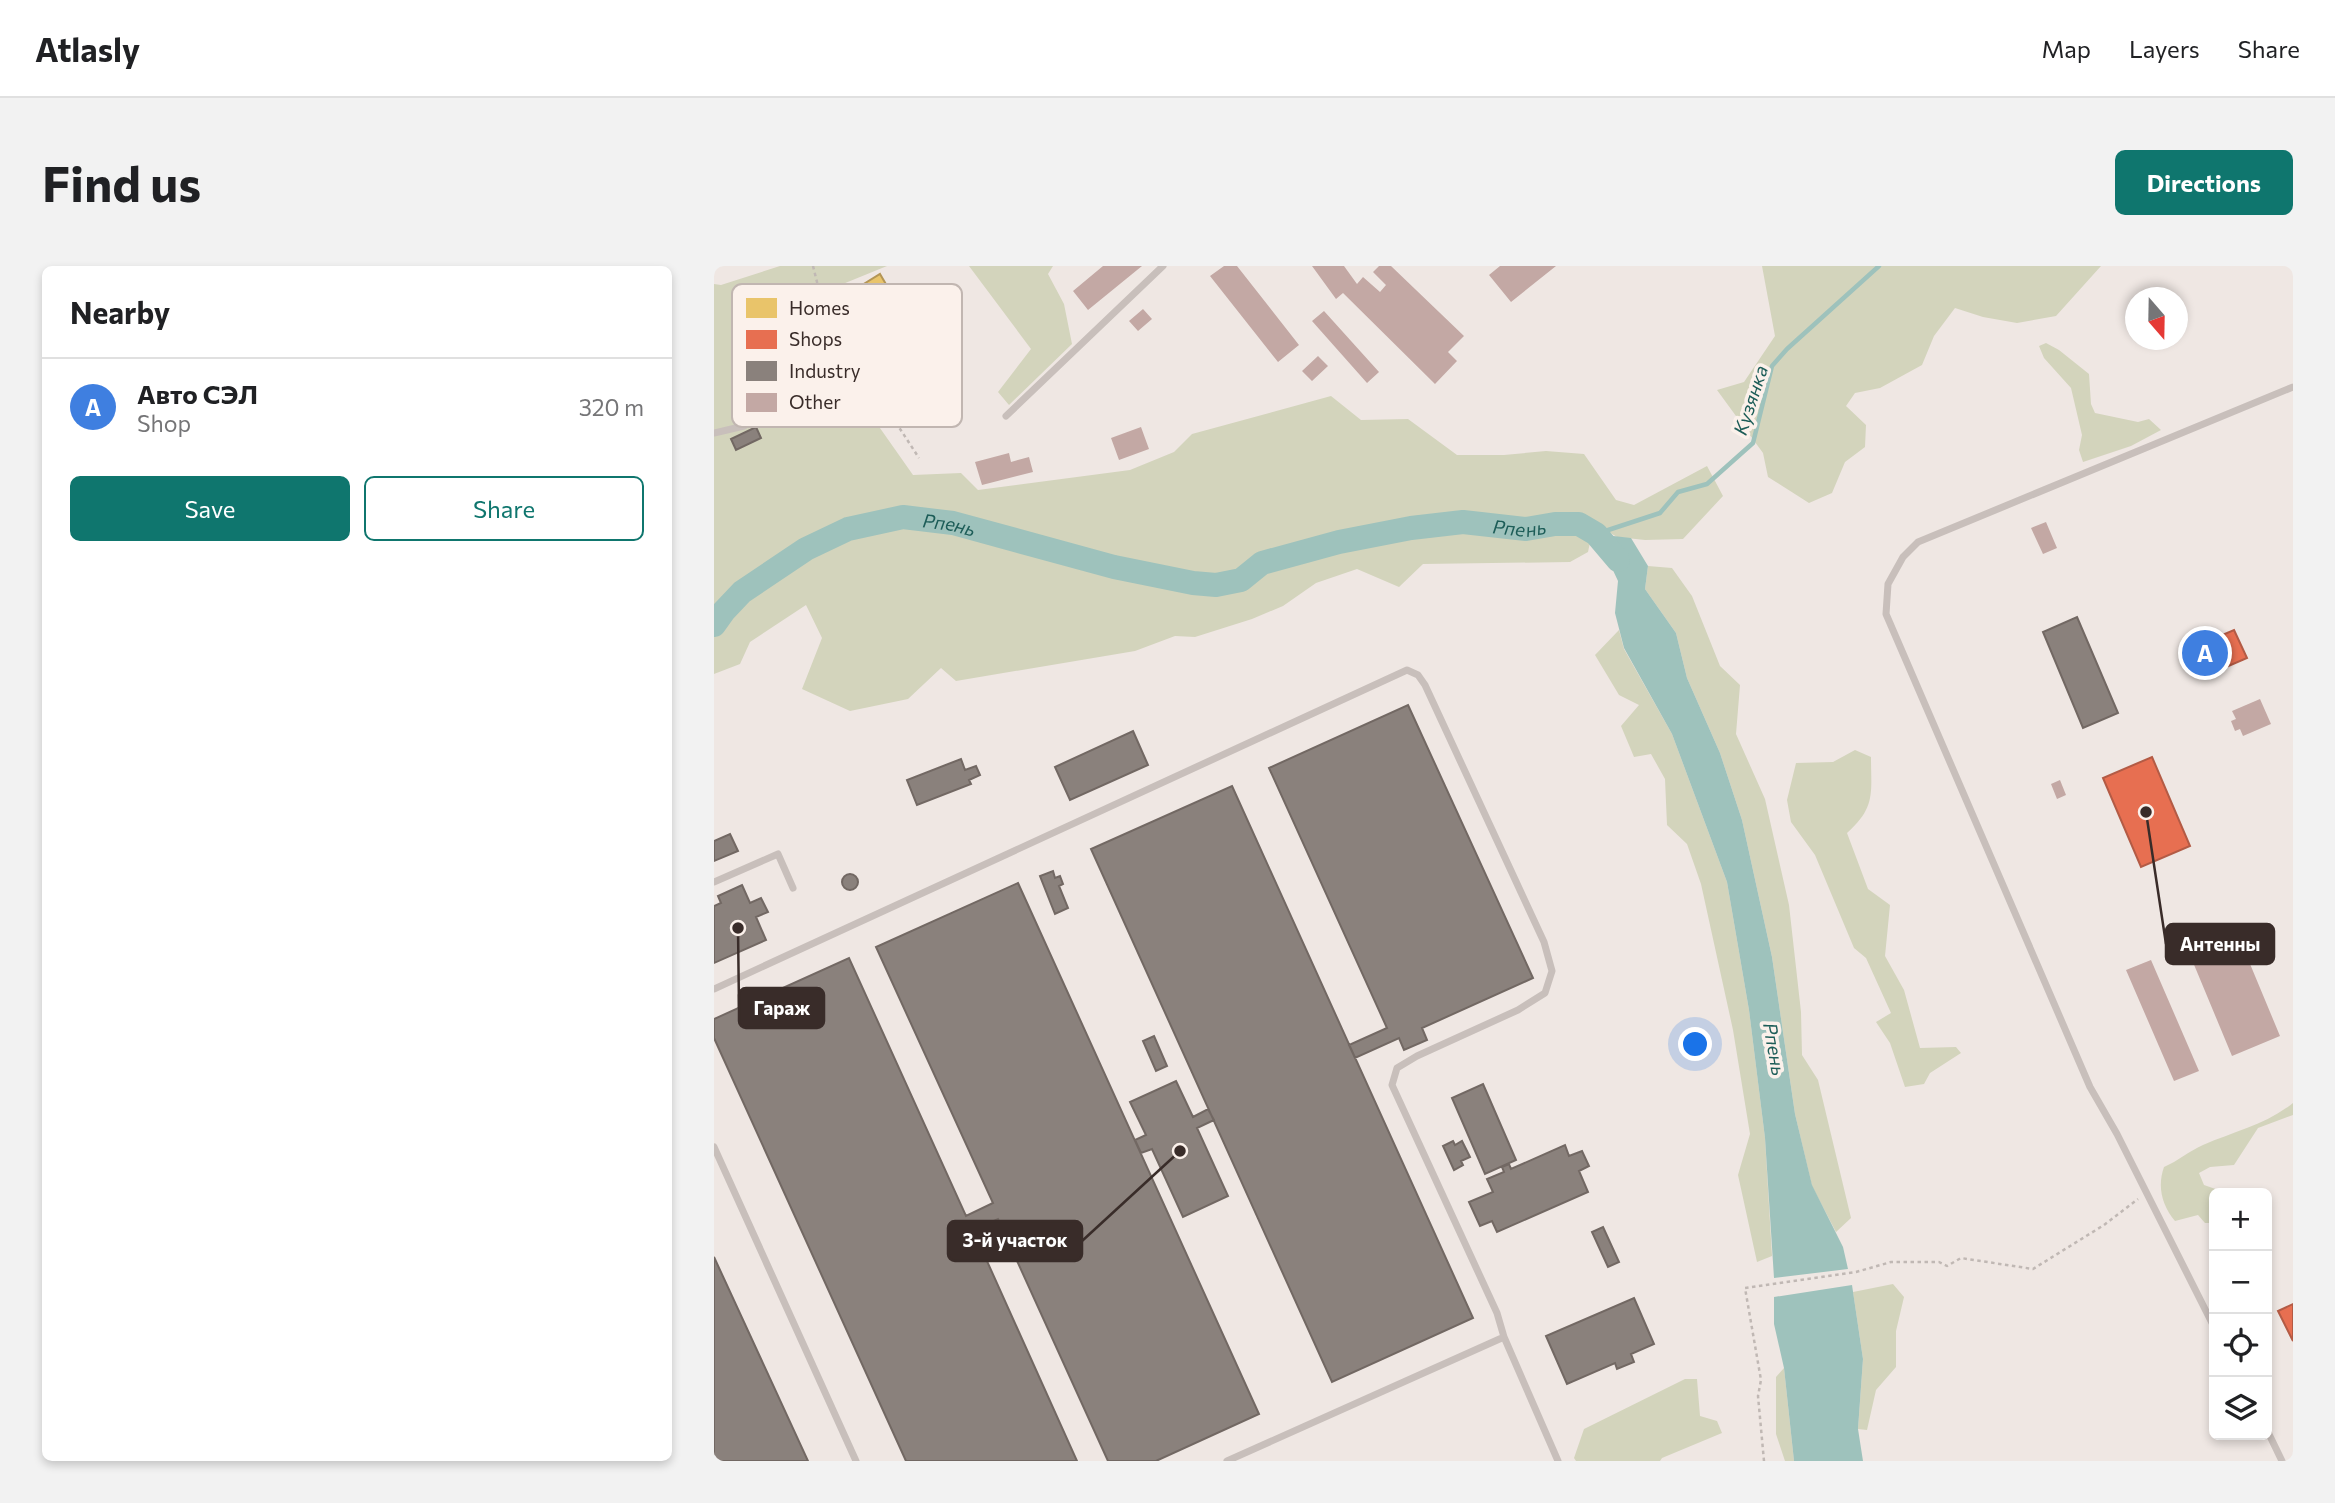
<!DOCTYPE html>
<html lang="en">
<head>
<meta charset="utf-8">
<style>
  body { margin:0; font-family:Commissioner,sans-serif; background:#f2f2f2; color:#202124 }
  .controls { position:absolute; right:21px; bottom:21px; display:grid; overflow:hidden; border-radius:10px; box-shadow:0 4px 10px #0003 }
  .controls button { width:63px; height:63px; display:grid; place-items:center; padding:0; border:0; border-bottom:2px solid #e0e0e0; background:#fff; color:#202124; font:35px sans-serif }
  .compass { position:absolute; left:1411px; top:21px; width:63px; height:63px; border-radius:50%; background:#fff; box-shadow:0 4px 10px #0003; rotate:160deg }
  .you { position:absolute; left:982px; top:779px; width:24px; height:24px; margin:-18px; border:5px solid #fff; border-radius:50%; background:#1a73e8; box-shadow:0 0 0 10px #1a73e833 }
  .badge { display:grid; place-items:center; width:46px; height:46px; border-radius:50%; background:#0f766e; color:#fff; font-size:23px; font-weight:700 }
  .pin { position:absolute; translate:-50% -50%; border:4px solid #fff; box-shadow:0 2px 7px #0006 }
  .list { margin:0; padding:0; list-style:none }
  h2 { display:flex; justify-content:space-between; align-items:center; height:91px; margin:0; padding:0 28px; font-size:30px }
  h2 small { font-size:23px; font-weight:400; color:#757577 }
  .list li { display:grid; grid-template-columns:46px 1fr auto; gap:21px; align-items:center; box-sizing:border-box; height:98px; padding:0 28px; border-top:2px solid #e0e0e0 }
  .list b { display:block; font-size:26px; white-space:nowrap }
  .list p { margin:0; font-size:23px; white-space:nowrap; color:#757577 }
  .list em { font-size:23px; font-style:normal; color:#757577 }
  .actions { display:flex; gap:14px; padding:21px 28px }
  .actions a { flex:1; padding:16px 0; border:2px solid #0f766e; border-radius:10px; text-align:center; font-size:24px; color:#0f766e }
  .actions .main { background:#0f766e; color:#fff }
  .icon { flex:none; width:38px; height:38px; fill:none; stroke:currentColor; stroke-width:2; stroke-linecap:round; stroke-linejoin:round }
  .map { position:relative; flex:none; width:1579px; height:1195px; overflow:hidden; border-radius:10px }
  header { display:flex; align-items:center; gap:42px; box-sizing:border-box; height:98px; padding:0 35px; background:#fff; border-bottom:2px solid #e0e0e0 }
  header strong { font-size:33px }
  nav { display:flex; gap:38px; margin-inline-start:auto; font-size:24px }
  .intro { display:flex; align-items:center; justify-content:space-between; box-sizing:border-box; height:168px; padding:0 42px }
  h1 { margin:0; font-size:49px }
  .button { padding:18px 32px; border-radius:10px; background:#0f766e; color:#fff; font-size:24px; font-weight:700 }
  main { display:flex; gap:42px; padding:0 42px }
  aside { flex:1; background:#fff; border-radius:10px; box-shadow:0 4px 10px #0003 }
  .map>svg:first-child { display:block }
</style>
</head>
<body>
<header>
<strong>Atlasly</strong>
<nav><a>Map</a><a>Layers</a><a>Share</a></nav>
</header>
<div class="intro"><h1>Find us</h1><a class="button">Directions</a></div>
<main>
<aside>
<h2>Nearby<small></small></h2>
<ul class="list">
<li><span class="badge" style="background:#3f7fe0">A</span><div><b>Авто СЭЛ</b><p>Shop</p></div><em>320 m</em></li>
</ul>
<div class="actions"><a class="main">Save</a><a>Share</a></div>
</aside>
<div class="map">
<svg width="1579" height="1195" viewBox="0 0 1579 1195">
  <rect width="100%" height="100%" fill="#efe7e3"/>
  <path fill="#d3d4bc" d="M66,0H173L119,22L113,44L127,75L135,118L199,209L247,207L264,224L416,204L460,186L478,168L617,130L647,154L694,153L743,189H790L832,185L870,188L902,234L920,239L993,200L1009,230L969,273L931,274L903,271L880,257L874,286L856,296L709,298L685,321L643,303L602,317L569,340L538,353L481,371L461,370L421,385L242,415L227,402L194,433L136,445L88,423L108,372L92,339L36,376L26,398L0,408V18L7,19Z
    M255,0H339L334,8L350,38L358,78L295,139L284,126L317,83Z
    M1048,0H1387L1342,50L1303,57L1269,51L1241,42L1220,70L1208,99L1166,122L1141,127L1132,140L1152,159L1151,181L1131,196L1118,227L1095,237L1054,211L1049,187L1003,124L1030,116L1061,70Z
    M1332,77L1345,84L1375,108L1377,138L1381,147L1424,156L1435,153L1447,164L1417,180L1369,196L1365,184L1368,169L1357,122L1330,92L1325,80Z
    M934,300L958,302L978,330L1006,400L1026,419L1022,468L1051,533L1075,639L1087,746L1088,789L1104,814L1137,952L1122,966L1098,920L1081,848L1058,691L1028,554L1006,487L973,412L962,367L931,323Z
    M905,364L910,383L958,468L1013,616L1035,744L1051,872L1058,990L1043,996L1024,909L1036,868L1019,764L987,618L973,578L953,559L951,513L937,488L920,491L907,460L925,439L905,429L881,389Z
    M1141,484L1157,491C1157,527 1162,541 1133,567L1154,623L1176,639L1171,690L1190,724L1206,782L1242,781L1247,787L1216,807L1210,818L1191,821L1176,777L1162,756L1177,747L1152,692L1140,682L1101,589L1077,556L1073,534L1082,497L1119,496Z
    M1579,837V849L1544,862L1520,899L1496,901L1485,907L1490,919L1513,927H1500V957H1491L1484,949L1461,955C1448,939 1443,921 1450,901C1464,895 1475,885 1489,879C1521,865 1551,859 1579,837Z
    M1179,1018L1190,1031L1182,1065V1101L1162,1124L1153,1164L1144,1163L1149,1093L1139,1026Z
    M1070,1102L1080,1195H1071L1062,1168V1111Z
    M971,1113H983L986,1150L1003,1155L1008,1167L948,1192L946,1195H862L860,1192L870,1163Z"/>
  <path fill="#9ec2bc" d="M882,268L917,272L934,300L931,323L962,367L973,412L1006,487L1028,554L1058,691L1081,848L1098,919L1129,981L1134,1003L1060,1012L1051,872L1035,744L1013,616L958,468L910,382L901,347L904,315Z
    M1138,1019L1149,1093L1144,1163L1149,1195H1080L1070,1102L1060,1058V1031Z"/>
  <path fill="#e9c46a" stroke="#b49656" stroke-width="2" d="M166,8L180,32L154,48L140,24Z"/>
  <path fill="#e76f51" stroke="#b35b45" stroke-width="2" d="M1520,364L1533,392L1487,412L1479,394L1473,396L1468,386Z
    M1438,491L1476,580L1427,601L1389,512Z
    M1579,1038V1075L1564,1045Z"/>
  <path fill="#8a817c" stroke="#726863" stroke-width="2" d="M42,161L47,172L22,184L17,173Z
    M1363,351L1404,447L1369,462L1329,366Z
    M694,439L819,712L708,762L713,774L690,784L685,772L641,792L635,779L673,762L555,502Z
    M419,465L434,499L356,534L341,501Z
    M247,493L251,504L262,500L266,509L255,514L257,518L203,539L193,514Z
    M518,520L759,1052L618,1116L377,583Z
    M16,568L24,585L0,595V575Z
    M339,605L341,612L346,610L349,618L345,620L354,642L341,648L326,610Z
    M128 616a8 8 0 1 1 16 0a8 8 0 1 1-16 0Z
    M304,617L545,1148L442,1195H394L284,953L259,964L363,1195H192L0,772V753L135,692L252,950L279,937L162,681Z
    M28,619L36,637L47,632L54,646L42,651L52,674L0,697V640L7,637L4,630Z
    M440,770L453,800L442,805L429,775Z
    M462,815L479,851L494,843L500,854L483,862L514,930L469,951L438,883L427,887L421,874L432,869L416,836Z
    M769,818L802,894L771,908L738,832Z
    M739,875L741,879L748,875L756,891L747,895L749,899L740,904L729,880Z
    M851,879L855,890L868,885L875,900L865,905L874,926L783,966L778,955L766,960L755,936L779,926L773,913L790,906L788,901L795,898L797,903Z
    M889,961L905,996L894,1001L878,966Z
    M0,991L94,1195H0Z
    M920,1032L940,1078L917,1088L920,1096L903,1103L901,1097L853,1118L832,1070Z"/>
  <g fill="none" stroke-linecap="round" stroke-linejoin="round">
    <path stroke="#9ec2bc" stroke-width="4.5" d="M882,268L946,247L964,226L993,218L1039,177L1058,100L1073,83L1165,0"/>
    <path stroke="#9ec2bc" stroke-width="24" id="s1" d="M0,359L10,345L28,326L92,283L134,263L189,251L239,257L400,301L479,317L502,319L527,314L548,297L625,276L697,262L749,256L812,263L841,258H865L882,268L904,294"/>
  </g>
  <path fill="#c3a8a4" d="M389,0H428L374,44L359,25Z
    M510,0H523L585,79L564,96L496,10Z
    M598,0H630L643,18L649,11L666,26L672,19L659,6L665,0H677L750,70L734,86L743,95L721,118L629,27L622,33Z
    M786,0H842L797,36L775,9Z
    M429,43L438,53L424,65L415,55Z
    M610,45L665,106L653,117L598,55Z
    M604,90L614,100L598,115L588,105Z
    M427,161L435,183L405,194L397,172Z
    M295,187L297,196L315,191L319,206L268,219L261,196Z
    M1332,256L1343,282L1329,288L1317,262Z
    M1546,433L1557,458L1529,470L1526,463L1521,465L1517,455L1522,453L1518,445Z
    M1346,514L1352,529L1343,533L1337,518Z
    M1519,657L1566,770L1518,790L1471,677Z
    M1437,694L1485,805L1460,815L1412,704Z"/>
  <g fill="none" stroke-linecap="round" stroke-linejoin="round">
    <path stroke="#c0b8b4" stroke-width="2.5" stroke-dasharray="3.5 3.5" stroke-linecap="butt" d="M99,0L104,20L128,61L140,113L177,149L205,192
      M73,135L120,129L169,142
      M73,135L95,93L126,62
      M1050,1195L1044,1130L1047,1114L1031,1022L1142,1006L1177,996H1225L1233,1000L1247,992L1319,1003L1390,959L1424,933"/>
    <path stroke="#c8bfbb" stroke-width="7" d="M292,150L449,0
      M0,167L30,160
      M0,616L64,588L79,622
      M0,723C232,618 463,511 693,404L704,409L711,419L830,676L838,705L831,727L804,744L703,790L683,802L678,819L783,1047L790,1071L844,1195
      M0,881L142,1195
      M1500,1061L1403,868L1376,821L1172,348L1174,318L1189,291L1204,276L1579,121
      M1553,1164L1568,1195
      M513,1195L790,1071"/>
  </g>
  <g text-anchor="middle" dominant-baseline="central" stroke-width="7" stroke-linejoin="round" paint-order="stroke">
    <g font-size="19" font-style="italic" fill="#1d5d58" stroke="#fbf1eb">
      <text transform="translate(1036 134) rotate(-72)">Кузянка</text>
      <text stroke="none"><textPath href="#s1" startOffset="270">Рпень</textPath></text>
      <text stroke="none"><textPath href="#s1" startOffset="859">Рпень</textPath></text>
      <text transform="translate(1061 783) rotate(80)">Рпень</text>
    </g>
  </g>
  <rect x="18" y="18" width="230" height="143" rx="10" fill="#fbf1eb" stroke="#c1b6b1" stroke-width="2"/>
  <rect x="32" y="32" width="31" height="20" fill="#e9c46a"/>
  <rect x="32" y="64" width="31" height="19" fill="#e76f51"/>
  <rect x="32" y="95" width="31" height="20" fill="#8a817c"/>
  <rect x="32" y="127" width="31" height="19" fill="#c3a8a4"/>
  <g font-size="19" fill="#392c29">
    <text x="75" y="49">Homes</text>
    <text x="75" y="80">Shops</text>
    <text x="75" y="112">Industry</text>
    <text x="75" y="143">Other</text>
  </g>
  <path fill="none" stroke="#392c29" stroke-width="2.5" d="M1432 546L1452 678M24 662L25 742M466 885L368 975"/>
  <g fill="#392c29" stroke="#fbf1eb" stroke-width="2.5">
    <circle cx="1432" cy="546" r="7"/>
    <circle cx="24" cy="662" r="7"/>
    <circle cx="466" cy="885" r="7"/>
  </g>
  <g fill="#392c29" stroke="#392c29" stroke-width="2.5">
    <rect x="1452" y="658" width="108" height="40" rx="7"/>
    <rect x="25" y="722" width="85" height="40" rx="7"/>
    <rect x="234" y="955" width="134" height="40" rx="7"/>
  </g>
  <g font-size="19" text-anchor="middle" font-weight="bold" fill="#fff">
    <text x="1506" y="685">Антенны</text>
    <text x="68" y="749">Гараж</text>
    <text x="301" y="981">3-й участок</text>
  </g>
</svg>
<div class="controls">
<button>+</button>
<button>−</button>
<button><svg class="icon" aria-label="locate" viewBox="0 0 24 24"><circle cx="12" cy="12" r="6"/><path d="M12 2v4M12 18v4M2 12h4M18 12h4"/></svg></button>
<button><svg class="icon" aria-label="layers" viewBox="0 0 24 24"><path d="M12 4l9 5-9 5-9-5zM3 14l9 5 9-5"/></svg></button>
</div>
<svg class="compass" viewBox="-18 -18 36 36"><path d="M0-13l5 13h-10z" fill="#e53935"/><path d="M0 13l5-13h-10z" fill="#757577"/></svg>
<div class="you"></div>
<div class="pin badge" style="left:1491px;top:387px;background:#3f7fe0">A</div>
</div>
</main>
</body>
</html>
